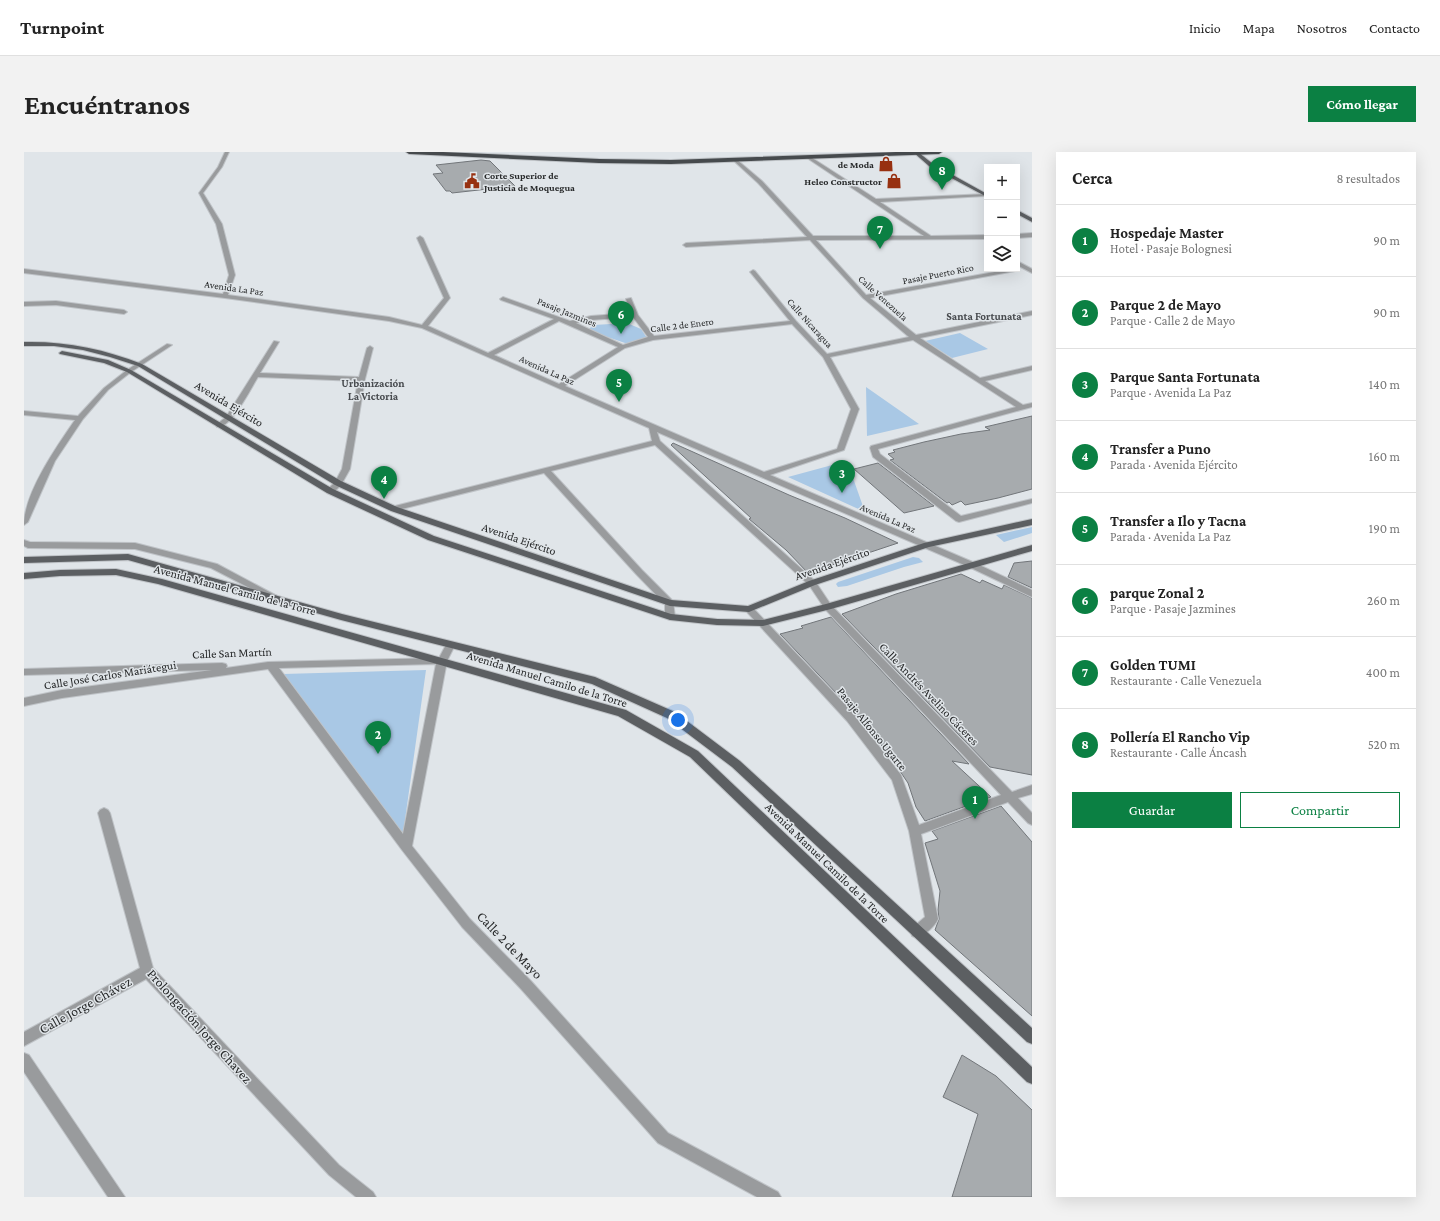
<!DOCTYPE html>
<html lang="es">
<head>
<meta charset="utf-8">
<style>
  body { margin:0; font-family:"Crimson Pro",serif; background:#f2f2f2; color:#222 }
  .controls { position:absolute; right:12px; top:12px; display:grid; overflow:hidden; border-radius:0px; box-shadow:0 4px 16px #0002 }
  .controls button { width:36px; height:36px; display:grid; place-items:center; padding:0; border:0; border-bottom:1px solid #e0e0e0; background:#fff; color:#222; font:20px sans-serif }
  .you { position:absolute; left:654px; top:568px; width:14px; height:14px; margin:-10px; border:3px solid #fff; border-radius:50%; background:#1a73e8; box-shadow:0 0 0 6px #1a73e833 }
  .badge { display:grid; place-items:center; width:26px; height:26px; border-radius:50%; background:#0b8043; color:#fff; font-size:13px; font-weight:700 }
  .pin { position:absolute; translate:-50% -33px; filter:drop-shadow(0 1px 2px #0008) }
  .pin::after { content:''; position:absolute; top:21px; width:14px; height:12px; background:inherit; clip-path:polygon(0 0,100% 0,50% 100%) }
  .list { margin:0; padding:0; list-style:none }
  h2 { display:flex; justify-content:space-between; align-items:center; height:52px; margin:0; padding:0 16px; font-size:17px }
  h2 small { font-size:13px; font-weight:400; color:#767676 }
  .list li { display:grid; grid-template-columns:26px 1fr auto; gap:12px; align-items:center; box-sizing:border-box; height:72px; padding:0 16px; border-top:1px solid #e0e0e0 }
  .list b { display:block; font-size:15px; white-space:nowrap }
  .list p { margin:0; font-size:13px; white-space:nowrap; color:#767676 }
  .list em { font-size:13px; font-style:normal; color:#767676 }
  .actions { display:flex; gap:8px; padding:12px 16px }
  .actions a { flex:1; padding:9px 0; border:1px solid #0b8043; border-radius:0px; text-align:center; font-size:14px; color:#0b8043 }
  .actions .main { background:#0b8043; color:#fff }
  .icon { flex:none; width:22px; height:22px; fill:none; stroke:currentColor; stroke-width:2; stroke-linecap:round; stroke-linejoin:round }
  .map { position:relative; flex:none; width:1008px; height:1045px; overflow:hidden; border-radius:0px }
  header { display:flex; align-items:center; gap:24px; box-sizing:border-box; height:56px; padding:0 20px; background:#fff; border-bottom:1px solid #e0e0e0 }
  header strong { font-size:19px }
  nav { display:flex; gap:22px; margin-inline-start:auto; font-size:14px }
  .intro { display:flex; align-items:center; justify-content:space-between; box-sizing:border-box; height:96px; padding:0 24px }
  h1 { margin:0; font-size:28px }
  .button { padding:10px 18px; border-radius:0px; background:#0b8043; color:#fff; font-size:14px; font-weight:700 }
  main { display:flex; gap:24px; padding:0 24px }
  aside { flex:1; background:#fff; border-radius:0px; box-shadow:0 4px 16px #0002 }
  .map>svg:first-child { display:block }
</style>
</head>
<body>
<header>
<strong>Turnpoint</strong>
<nav><a>Inicio</a><a>Mapa</a><a>Nosotros</a><a>Contacto</a></nav>
</header>
<div class="intro"><h1>Encuéntranos</h1><a class="button">Cómo llegar</a></div>
<main>
<div class="map">
<svg width="1008" height="1045" viewBox="0 0 1008 1045">
  <rect width="100%" height="100%" fill="#e0e5e9"/>
  <path fill="#a9c8e5" d="M603,171L617,177L623,186L604,192L563,178L570,173Z
    M936,181L964,197L928,206L901,189Z
    M842,235L895,272L843,284Z
    M823,309L841,360L764,325Z
    M1008,375V381L980,390L972,383Z
    M889,405L895,406L899,410L880,415L823,434L814,435L812,432L814,430Z
    M402,518L379,682L259,522Z"/>
  <path fill="#a7abae" stroke="#72767a" d="M457,8L466,9L491,34L428,41L426,39H422L409,22L419,21L412,13Z
    M1008,264V337L974,346L941,353L937,349L928,353L925,350L923,351L866,308L870,307L864,302L871,300L869,298L900,290L937,282L966,278L961,275Z
    M649,291L765,343L821,366L874,391L784,421L762,398L725,367L727,366L647,293Z
    M854,311L910,354L880,361L830,317Z
    M1008,409V436L984,425L990,411Z
    M937,422L956,431L958,428L978,437L980,433L1008,446V623L966,615L818,462L872,442Z
    M807,465L945,612L928,609L967,645L901,669L892,655L884,631L863,600L832,562L756,482L779,476L777,474Z
    M977,654L1008,690V864L911,778L915,767L914,758L916,739L901,691L914,687L908,679Z
    M938,903L972,924L1008,958V1045H928L954,962L919,945Z"/>
  <g fill="none" stroke-linecap="round" stroke-linejoin="round">
    <g stroke="#bfc3c7" stroke-width="2">
      <path id="minor" d="M201,0H205L198,15L179,41L198,72L211,123L204,143L365,165L398,173L420,146L393,86L396,84L399,86L426,146L404,174L464,201L530,167L477,148L476,147L479,145L546,169L567,164L607,161L602,147L607,146L614,163L630,184L766,169L727,121L726,120L729,118L731,119L772,169L803,202L885,185L839,146L786,88L662,95L659,93L662,91L783,85L734,31L710,9L712,7L738,29L789,84H900L783,6L785,4L852,47L963,42L961,44L856,50L907,84L963,83V87L792,88L842,143L993,116L994,117L991,119L846,146L892,183L1008,159V163L896,186L956,226L1008,214V218L961,229L999,253L1008,251V255L854,297L856,302L937,364L1008,347V351L935,370L932,369L849,305L846,296L847,294L992,255L889,188L806,205L835,257L820,298L746,323L951,411L1008,438V445L945,415L633,280L636,289L791,429L807,453L988,640L1008,633V642L994,646L1008,661V673L1004,671L984,650L897,682L914,767C911,774 901,783 893,786L888,784L887,780L888,776L901,765L885,679L868,628L823,569L722,459L720,457L722,455H728L831,563L877,623L895,673L977,643L801,457L785,433L631,293L527,319L618,418L649,449L651,465L646,468L641,465V452L612,422L520,321L370,359L366,357L367,355L628,289L625,276L398,176L365,169L201,146L0,121V117L199,142L205,123L192,72L175,41L194,15ZM609,165L624,185L599,193L552,171L567,168ZM535,169L594,195L535,232L470,203ZM768,172L799,205L827,257L813,297L740,320L541,234L601,196L629,188Z
        M1008,81V85L993,86V82Z
        M993,109L1008,117V121L993,113Z
        M32,149L100,158L103,160L100,162L32,153L0,154V150Z
        M250,189L255,190L236,221L335,225L343,196L346,194L349,196L341,227L326,317L317,333L309,341H306L302,339L311,330L318,317L334,229L234,225C227,236 207,277 193,275L192,273L202,265Z
        M143,192L148,193L107,220L84,238L59,267L31,309L4,370L0,373C0,341 33,294 51,268L0,263V259L54,264L80,236L103,218Z
        M0,388L6,390L111,391L193,412L253,444L248,447L245,446L187,416L111,397L4,396L0,394Z
        M426,490L431,493L423,509L388,694L446,767L507,829L644,981L754,1040L757,1045H733L634,991L497,837L438,775L378,698L244,517L38,546L0,554V546L38,538L188,518L0,523V517L198,511L202,512L203,514L202,516L244,510L415,506L423,491ZM412,512L379,682L255,516Z
        M80,656L84,658L86,661L129,816L315,1013L349,1040L352,1045H332L305,1023L122,827L0,894V880L116,816L74,661L76,658Z
        M0,901L5,903L101,1045H84L0,920Z"/>
    </g>
    <g stroke="#bfc3c7" stroke-width="2">
      <path id="major" d="M889,0H894L909,12L963,42V45L905,14Z
        M993,58L1008,66V70L993,62Z
        M0,190C41,189 80,197 118,212L317,329L373,355L647,448L724,454L785,429L900,391L1008,367V373L905,395L791,433L725,460L646,454L367,359L311,333L114,214L86,205L59,198L30,194H0Z
        M38,199L84,208L107,218L309,337L410,384L647,462L693,467L739,468L802,452L1008,393V399L807,457L739,474L693,473L646,468L404,388L303,341L103,220L80,211L36,202L35,201Z
        M104,402L318,462L571,525L651,560L716,609L1008,876V892L1003,890L708,615L643,566L568,532L317,468L104,408L0,411V405Z
        M92,417L138,427L602,558L674,599L1008,915V932L1003,930L666,605L594,564L134,432L92,423L36,424L0,427V421L36,418Z"/>
    </g>
    <g stroke="#bfc3c7" stroke-width="2">
      <path id="highway" d="M382,0H419L575,7L647,8L872,0H918L915,2L647,12L575,11L385,2Z"/>
    </g>
    <use href="#minor" fill="#999b9d" fill-rule="evenodd"/>
    <use href="#major" fill="#5c5f62" fill-rule="evenodd"/>
    <use href="#highway" fill="#464a4d" fill-rule="evenodd"/>
  </g>
  <defs>
    <g id="shop-bare" transform="scale(1.2)"><path d="M-5-2.5h2.3a2.7 3.5 0 0 1 5.4 0H5L5.5 6h-11ZM-1.5-2.5h3a1.5 2.3 0 0 0-3 0Z" fill="#973010" stroke="#e0e5e9" stroke-width="2.5" paint-order="stroke"/></g>
    <g id="civic-bare" transform="scale(1.2)"><path d="M-.6-6.5H3V-4.5H.6V-3L4-1V1h2V6H-6V1h2V-1L-.6-3ZM-1.2 2.5V6h2.4V2.5Z" fill="#973010" stroke="#e0e5e9" stroke-width="2.5" paint-order="stroke"/></g>
  </defs>
  <g fill-rule="evenodd">
    <use href="#shop-bare" x="862" y="12"/>
    <use href="#civic-bare" x="448" y="29"/>
    <use href="#shop-bare" x="870" y="29"/>
  </g>
  <g text-anchor="middle" dominant-baseline="central" stroke-width="3" stroke-linejoin="round" paint-order="stroke">
    <g font-size="10" font-weight="bold" fill="#27292a" stroke="#e0e5e9" text-anchor="end">
      <text x="850" y="12">de Moda</text>
      <text x="460" y="23" text-anchor="start">Corte Superior de<tspan x="460" dy="12">Justicia de Moquegua</tspan></text>
      <text x="858" y="29">Heleo Constructor</text>
    </g>
    <g font-size="10" fill="#27292a" stroke="#e0e5e9">
      <text transform="translate(914 122) rotate(-11)">Pasaje Puerto Rico</text>
      <text transform="translate(210 136) rotate(8)">Avenida La Paz</text>
      <text transform="translate(859 146) rotate(42)">Calle Venezuela</text>
      <text transform="translate(543 160) rotate(22)">Pasaje Jazmines</text>
      <text transform="translate(786 171) rotate(48)">Calle Nicaragua</text>
      <text transform="translate(658 173) rotate(-7)">Calle 2 de Enero</text>
      <text transform="translate(523 218) rotate(24)">Avenida La Paz</text>
      <text transform="translate(864 366) rotate(23)">Avenida La Paz</text>
    </g>
    <g font-size="11" font-weight="bold" fill="#474a4e" stroke="#e0e5e9">
      <text x="960" y="164">Santa Fortunata</text>
      <text x="349" y="231">Urbanización<tspan x="349" dy="13">La Victoria</tspan></text>
    </g>
    <g font-size="12" fill="#27292a" stroke="#e0e5e9">
      <text transform="translate(205 252) rotate(31)">Avenida Ejército</text>
      <text transform="translate(495 387) rotate(19)">Avenida Ejército</text>
      <text transform="translate(808 412) rotate(-19)">Avenida Ejército</text>
      <text transform="translate(211 438) rotate(15)">Avenida Manuel Camilo de la Torre</text>
      <text transform="translate(208 501) rotate(-2)">Calle San Martín</text>
      <text transform="translate(86 523) rotate(-9)">Calle José Carlos Mariátegui</text>
      <text transform="translate(523 527) rotate(17)">Avenida Manuel Camilo de la Torre</text>
      <text transform="translate(905 542) rotate(46)">Calle Andrés Avelino Cáceres</text>
      <text transform="translate(848 577) rotate(51)">Pasaje Alfonso Ugarte</text>
      <text transform="translate(803 711) rotate(44)">Avenida Manuel Camilo de la Torre</text>
    </g>
    <g font-size="14" fill="#27292a" stroke="#e0e5e9">
      <text transform="translate(486 793) rotate(46)">Calle 2 de Mayo</text>
      <text transform="translate(61 853) rotate(-29)">Calle Jorge Chávez</text>
      <text transform="translate(176 874) rotate(48)">Prolongación Jorge Chavez</text>
    </g>
  </g>
</svg>
<div class="controls">
<button>+</button>
<button>−</button>
<button><svg class="icon" aria-label="layers" viewBox="0 0 24 24"><path d="M12 4l9 5-9 5-9-5zM3 14l9 5 9-5"/></svg></button>
</div>
<div class="you"></div>
<div class="pin badge" style="left:951px;top:667px">1</div>
<div class="pin badge" style="left:354px;top:602px">2</div>
<div class="pin badge" style="left:818px;top:341px">3</div>
<div class="pin badge" style="left:360px;top:347px">4</div>
<div class="pin badge" style="left:595px;top:250px">5</div>
<div class="pin badge" style="left:597px;top:182px">6</div>
<div class="pin badge" style="left:856px;top:97px">7</div>
<div class="pin badge" style="left:918px;top:38px">8</div>
</div>
<aside>
<h2>Cerca<small>8 resultados</small></h2>
<ul class="list">
<li><span class="badge">1</span><div><b>Hospedaje Master</b><p>Hotel · Pasaje Bolognesi</p></div><em>90 m</em></li>
<li><span class="badge">2</span><div><b>Parque 2 de Mayo</b><p>Parque · Calle 2 de Mayo</p></div><em>90 m</em></li>
<li><span class="badge">3</span><div><b>Parque Santa Fortunata</b><p>Parque · Avenida La Paz</p></div><em>140 m</em></li>
<li><span class="badge">4</span><div><b>Transfer a Puno</b><p>Parada · Avenida Ejército</p></div><em>160 m</em></li>
<li><span class="badge">5</span><div><b>Transfer a Ilo y Tacna</b><p>Parada · Avenida La Paz</p></div><em>190 m</em></li>
<li><span class="badge">6</span><div><b>parque Zonal 2</b><p>Parque · Pasaje Jazmines</p></div><em>260 m</em></li>
<li><span class="badge">7</span><div><b>Golden TUMI</b><p>Restaurante · Calle Venezuela</p></div><em>400 m</em></li>
<li><span class="badge">8</span><div><b>Pollería El Rancho Vip</b><p>Restaurante · Calle Áncash</p></div><em>520 m</em></li>
</ul>
<div class="actions"><a class="main">Guardar</a><a>Compartir</a></div>
</aside>
</main>
</body>
</html>
